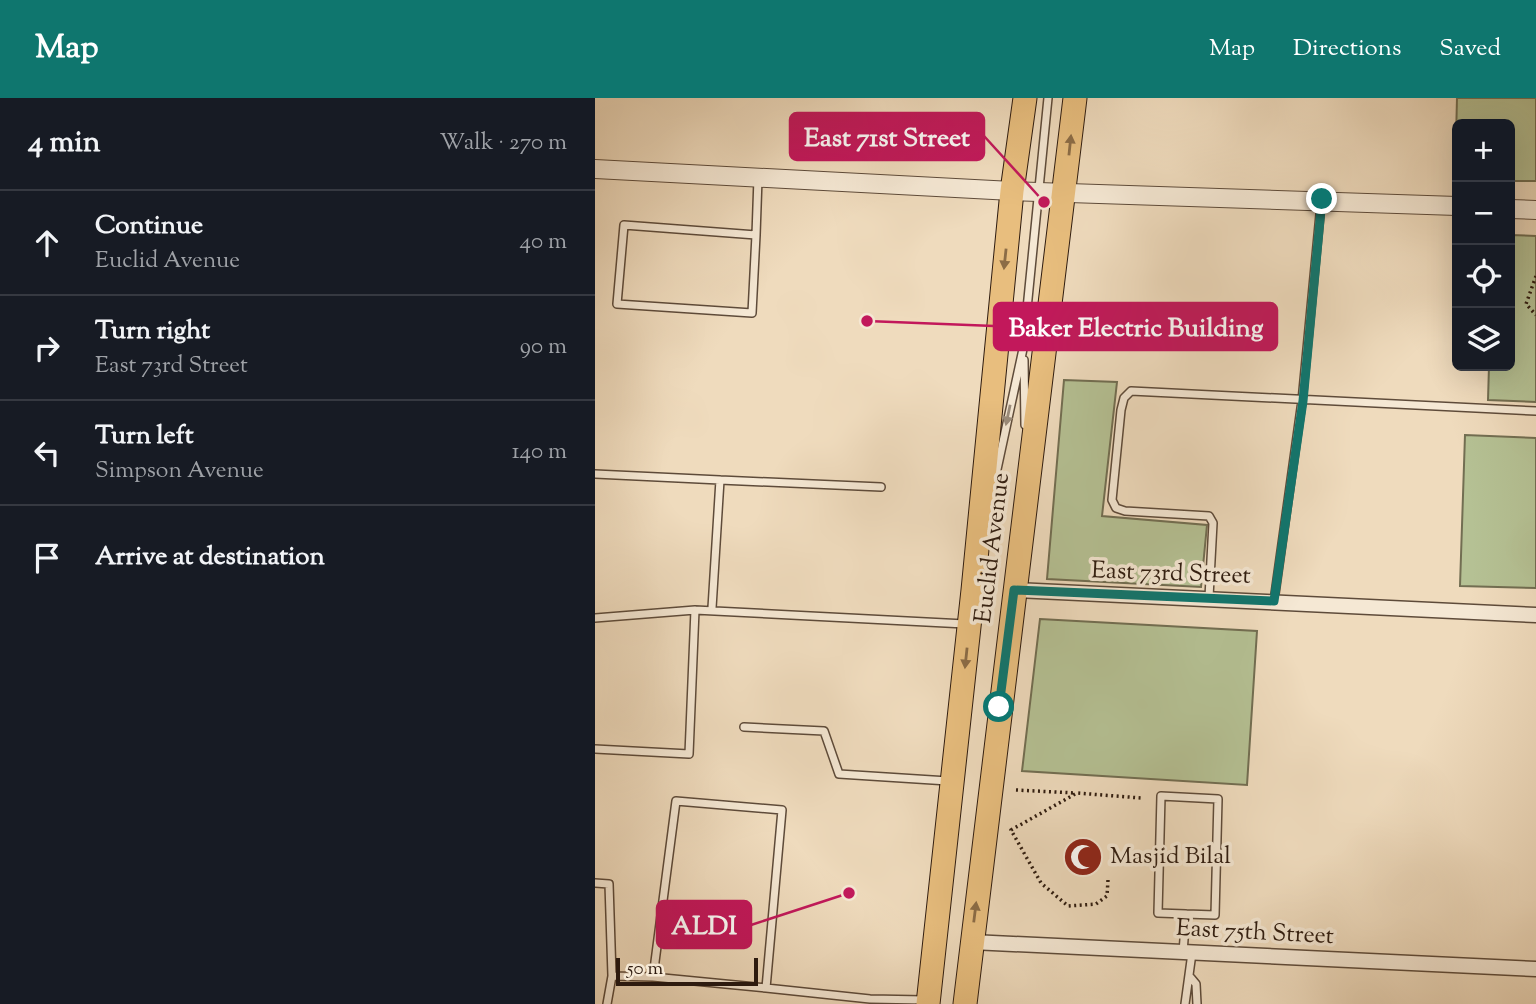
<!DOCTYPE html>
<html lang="en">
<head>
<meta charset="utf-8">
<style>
  body { margin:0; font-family:"Sorts Mill Goudy",serif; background:#242831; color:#f1f3f6 }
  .controls { position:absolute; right:21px; top:21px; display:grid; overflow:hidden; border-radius:10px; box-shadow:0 7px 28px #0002 }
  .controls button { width:63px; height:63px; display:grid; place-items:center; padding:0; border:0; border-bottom:2px solid #363941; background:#171b24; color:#f1f3f6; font:35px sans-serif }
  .scale { position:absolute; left:21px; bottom:18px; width:142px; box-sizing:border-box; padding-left:7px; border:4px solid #2e1b0f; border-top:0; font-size:19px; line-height:24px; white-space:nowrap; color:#2e1b0f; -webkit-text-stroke:5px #f5e8d4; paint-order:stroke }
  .stop { position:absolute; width:21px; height:21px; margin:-16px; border:5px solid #0f766e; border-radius:50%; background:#fff }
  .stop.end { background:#0f766e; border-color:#fff; box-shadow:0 2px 7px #0008 }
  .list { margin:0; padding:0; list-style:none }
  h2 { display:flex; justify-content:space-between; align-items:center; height:91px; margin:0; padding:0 28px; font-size:30px }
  h2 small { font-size:23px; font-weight:400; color:#9ea1a6 }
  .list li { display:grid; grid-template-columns:46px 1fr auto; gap:21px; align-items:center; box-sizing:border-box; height:105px; padding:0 28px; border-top:2px solid #363941 }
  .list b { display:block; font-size:26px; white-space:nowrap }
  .list p { margin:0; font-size:23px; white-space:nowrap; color:#9ea1a6 }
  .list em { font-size:23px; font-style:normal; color:#9ea1a6 }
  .icon { flex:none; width:38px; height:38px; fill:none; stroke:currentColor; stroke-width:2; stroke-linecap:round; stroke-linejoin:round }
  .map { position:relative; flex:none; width:941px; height:906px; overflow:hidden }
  header { display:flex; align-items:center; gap:42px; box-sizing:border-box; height:98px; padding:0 35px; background:#0f766e; color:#fff }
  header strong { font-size:33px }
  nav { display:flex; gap:38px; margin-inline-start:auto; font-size:24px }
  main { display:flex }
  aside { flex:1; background:#171b24 }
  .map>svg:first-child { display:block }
</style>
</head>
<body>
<header>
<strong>Map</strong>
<nav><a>Map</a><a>Directions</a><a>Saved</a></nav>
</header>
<main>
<aside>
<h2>4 min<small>Walk · 270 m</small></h2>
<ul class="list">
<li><svg class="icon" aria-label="ahead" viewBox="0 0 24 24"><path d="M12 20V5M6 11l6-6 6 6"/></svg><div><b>Continue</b><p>Euclid Avenue</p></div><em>40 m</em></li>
<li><svg class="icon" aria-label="right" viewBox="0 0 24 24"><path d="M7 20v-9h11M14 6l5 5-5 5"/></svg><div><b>Turn right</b><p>East 73rd Street</p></div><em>90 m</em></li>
<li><svg class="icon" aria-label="left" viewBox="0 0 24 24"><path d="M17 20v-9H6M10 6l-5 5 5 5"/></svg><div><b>Turn left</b><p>Simpson Avenue</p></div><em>140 m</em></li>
<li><svg class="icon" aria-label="arrive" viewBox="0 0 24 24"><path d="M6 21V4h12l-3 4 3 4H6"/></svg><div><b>Arrive at destination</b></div></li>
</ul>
</aside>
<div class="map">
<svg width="941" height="906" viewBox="0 0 941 906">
  <rect width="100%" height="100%" fill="#efdbbd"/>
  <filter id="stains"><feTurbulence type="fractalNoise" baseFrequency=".00286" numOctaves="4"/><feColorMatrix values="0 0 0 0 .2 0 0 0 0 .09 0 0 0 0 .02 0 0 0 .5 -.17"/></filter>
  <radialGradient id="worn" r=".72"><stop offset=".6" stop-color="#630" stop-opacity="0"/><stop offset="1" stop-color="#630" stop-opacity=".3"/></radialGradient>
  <path fill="#b5c194" stroke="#726e52" stroke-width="2" d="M862,0H941V83H915V26H862L860,81Z
    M915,137L941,138V304L893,302L894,268H915Z
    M469,282L522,284L507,418L612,427L606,489L452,481Z
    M870,337L941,340V490L865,488Z
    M445,521L662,533L652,687L427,673Z"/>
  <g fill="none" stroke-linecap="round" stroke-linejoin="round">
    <g stroke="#5e4b3a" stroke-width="10">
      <path id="service" d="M161,137L157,215L22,206L29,127L161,137L163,80
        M429,262L430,327
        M0,376L125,382
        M398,390L428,251L453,0
        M614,499L618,425L614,418L530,413L521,410L517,402L526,312L529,300L536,293L941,313
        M679,503L707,303L726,106
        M117,510L125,382L286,389
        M100,512L370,526
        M0,520L100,512L94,656L0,651
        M149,629L229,633L244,676L353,683
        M0,785L14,786L17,878
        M588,854L591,816L620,817L623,701L566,698L563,815L591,816
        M58,879L171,890
        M596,880L601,886L602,906
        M12,906L17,878L58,879L81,703L187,712L171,890L275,901L329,902
        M590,906L597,855"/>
    </g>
    <g stroke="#5e4b3a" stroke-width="17">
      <path id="minor" d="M419,492L941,517
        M377,844L941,871"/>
    </g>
    <g stroke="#5e4b3a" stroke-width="20">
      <path id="tertiary" d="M0,71L417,93L862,108
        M915,111L941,112"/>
    </g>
    <g stroke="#2e1b0f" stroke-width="25">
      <path id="primary" d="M333,906L378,492L417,93L430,0
        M370,906L480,0"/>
    </g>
    <path stroke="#2e1b0f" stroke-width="3.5" stroke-dasharray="2 3.5" stroke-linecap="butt" d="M941,178L931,206L941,217
      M421,692L480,695
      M513,782L512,798L501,806L473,808L446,785L416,732L482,695L546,700"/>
    <use href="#service" stroke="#f5e8d4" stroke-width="7"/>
    <use href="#minor" stroke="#f5e8d4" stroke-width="14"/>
    <use href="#tertiary" stroke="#f5e8d4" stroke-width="18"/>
    <use href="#primary" stroke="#e8be7e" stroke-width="23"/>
  </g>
  <defs><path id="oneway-solid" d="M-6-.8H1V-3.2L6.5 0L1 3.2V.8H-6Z" transform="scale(1.75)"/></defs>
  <g fill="#8b6c46">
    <use href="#oneway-solid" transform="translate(475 47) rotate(-84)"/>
    <use href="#oneway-solid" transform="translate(410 161) rotate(96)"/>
    <use href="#oneway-solid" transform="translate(371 560) rotate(96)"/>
    <use href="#oneway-solid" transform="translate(380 814) rotate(-83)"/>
  </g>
  <use fill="#9b8c7b" href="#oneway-solid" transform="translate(413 317) rotate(102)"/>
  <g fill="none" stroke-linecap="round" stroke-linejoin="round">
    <path stroke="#0f766e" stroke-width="9" d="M404,609L419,492L679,503L708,303L727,101"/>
  </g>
  <defs>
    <g id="mosque-disc" transform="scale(2.0125)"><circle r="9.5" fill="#8f2418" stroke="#f5e8d4"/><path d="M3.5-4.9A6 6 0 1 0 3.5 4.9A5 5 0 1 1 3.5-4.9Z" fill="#fff"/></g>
  </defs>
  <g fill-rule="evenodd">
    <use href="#mosque-disc" x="488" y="759"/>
  </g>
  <g text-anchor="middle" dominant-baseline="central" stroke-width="7" stroke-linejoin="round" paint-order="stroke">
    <g font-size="24" fill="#2e1b0f" stroke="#f5e8d4">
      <text transform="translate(398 450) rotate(-83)">Euclid Avenue</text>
      <text transform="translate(576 476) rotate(2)">East 73rd Street</text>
      <text transform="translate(660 835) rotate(3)">East 75th Street</text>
    </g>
    <g font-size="24" fill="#2e1b0f" stroke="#f5e8d4" text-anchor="start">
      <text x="515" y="759">Masjid Bilal</text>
    </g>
  </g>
  <path fill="none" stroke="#c2185b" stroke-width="2.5" d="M449 104L389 38M272 223L399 228M254 795L156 827"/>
  <g fill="#c2185b" stroke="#f5e8d4" stroke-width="2.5">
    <circle cx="449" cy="104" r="7"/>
    <circle cx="272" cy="223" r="7"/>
    <circle cx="254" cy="795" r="7"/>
  </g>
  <g fill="#c2185b" stroke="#c2185b" stroke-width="2.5">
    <rect x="195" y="15" width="194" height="47" rx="7"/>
    <rect x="399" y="205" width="283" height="47" rx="7"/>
    <rect x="62" y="803" width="94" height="47" rx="7"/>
  </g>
  <g font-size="26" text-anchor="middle" font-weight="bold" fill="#fff">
    <text x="292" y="48">East 71st Street</text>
    <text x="541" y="238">Baker Electric Building</text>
    <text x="109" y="836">ALDI</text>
  </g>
  <rect width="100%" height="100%" filter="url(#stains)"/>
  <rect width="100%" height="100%" fill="url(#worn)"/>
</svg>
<div class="controls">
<button>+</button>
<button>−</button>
<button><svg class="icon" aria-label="locate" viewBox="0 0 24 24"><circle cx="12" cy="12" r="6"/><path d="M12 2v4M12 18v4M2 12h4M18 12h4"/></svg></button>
<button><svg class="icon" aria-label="layers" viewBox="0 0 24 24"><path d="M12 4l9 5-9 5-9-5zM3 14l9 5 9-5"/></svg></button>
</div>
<div class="scale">50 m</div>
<div class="stop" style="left:404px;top:609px"></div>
<div class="stop end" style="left:727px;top:101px"></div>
</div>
</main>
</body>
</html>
